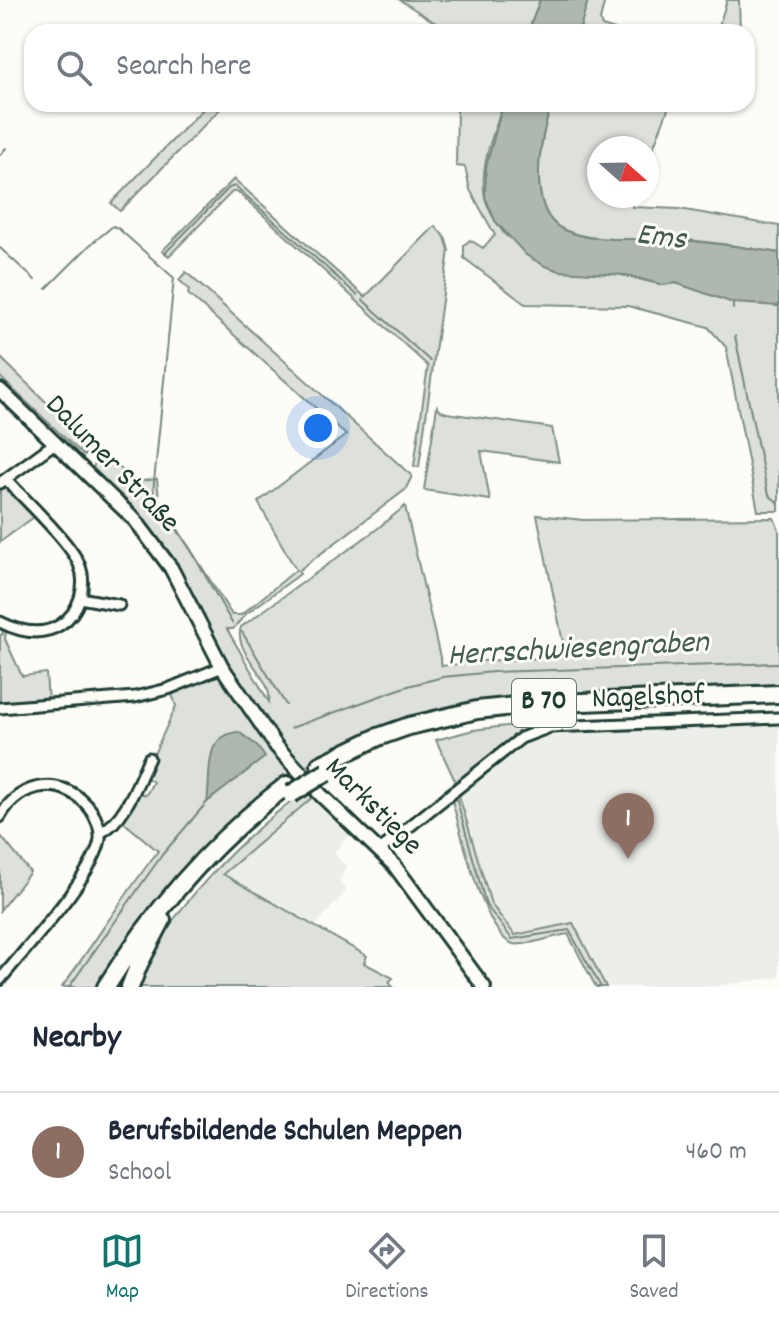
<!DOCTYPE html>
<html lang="en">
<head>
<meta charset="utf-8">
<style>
  body { margin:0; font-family:Dekko,sans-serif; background:#f2f2f3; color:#1f2937 }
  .compass { position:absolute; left:587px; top:136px; width:72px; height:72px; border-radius:50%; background:#fff; box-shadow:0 2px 6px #0004; rotate:110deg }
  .you { position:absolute; left:318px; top:428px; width:28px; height:28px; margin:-20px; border:6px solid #fff; border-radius:50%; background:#1a73e8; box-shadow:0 0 0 12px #1a73e833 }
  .badge { display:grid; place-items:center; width:52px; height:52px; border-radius:50%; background:#0f766e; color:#fff; font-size:26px; font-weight:700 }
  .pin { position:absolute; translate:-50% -66px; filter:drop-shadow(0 2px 4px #0008) }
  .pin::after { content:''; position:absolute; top:42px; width:28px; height:24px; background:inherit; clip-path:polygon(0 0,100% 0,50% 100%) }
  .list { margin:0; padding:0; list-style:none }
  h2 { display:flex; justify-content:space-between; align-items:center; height:104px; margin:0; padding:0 32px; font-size:34px }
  h2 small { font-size:26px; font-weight:400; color:#747a83 }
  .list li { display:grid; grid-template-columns:52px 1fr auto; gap:24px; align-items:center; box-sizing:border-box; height:120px; padding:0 32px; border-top:2px solid #e0e1e3 }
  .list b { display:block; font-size:30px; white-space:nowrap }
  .list p { margin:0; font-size:26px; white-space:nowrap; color:#747a83 }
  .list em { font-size:26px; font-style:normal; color:#747a83 }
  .icon { flex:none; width:44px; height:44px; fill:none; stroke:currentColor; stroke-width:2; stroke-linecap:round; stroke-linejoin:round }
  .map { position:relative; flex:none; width:779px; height:987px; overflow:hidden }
  .search { position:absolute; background:#fff; box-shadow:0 2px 6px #0004; left:24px; right:24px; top:24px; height:88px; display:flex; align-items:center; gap:20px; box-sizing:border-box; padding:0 28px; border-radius:24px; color:#747a83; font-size:30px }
  .sheet { height:224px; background:#fff }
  nav { display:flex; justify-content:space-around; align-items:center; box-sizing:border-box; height:112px; border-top:2px solid #e0e1e3; background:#fff; font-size:22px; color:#747a83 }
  nav a { display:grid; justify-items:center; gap:4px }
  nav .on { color:#0f766e }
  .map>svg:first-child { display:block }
</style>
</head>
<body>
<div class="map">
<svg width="779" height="987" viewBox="0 0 779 987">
  <rect width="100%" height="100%" fill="#fdfcf7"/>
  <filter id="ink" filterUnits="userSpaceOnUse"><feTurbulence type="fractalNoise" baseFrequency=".0125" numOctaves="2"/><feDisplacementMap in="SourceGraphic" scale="16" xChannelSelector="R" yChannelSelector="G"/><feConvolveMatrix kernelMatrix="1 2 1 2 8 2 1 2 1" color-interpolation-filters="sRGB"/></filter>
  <g filter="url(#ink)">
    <path fill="#eceee9" d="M779,723V977L710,987H606L573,923L515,935L491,904L458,792L525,740L551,732Z
      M313,797L351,833L334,853L346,866L339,883L347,890L315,926L223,874Z"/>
    <path fill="#dde0db" stroke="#7e8e88" stroke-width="2" d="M400,0H540L528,32H450Z
      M588,0H605L600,20L602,26L621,32H579Z
      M727,0H739L740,32H717Z
      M208,104H225L120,211L111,203Z
      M457,104H503C494,132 479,167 485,197C488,211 498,225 506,236L617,274L663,285L676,283L724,299L779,306V511H758L726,347L708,327L628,306L525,304L464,258V245L470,240L483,248L495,235L470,190L465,167L456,166Z
      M552,104H670L647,164V148H599V196H635L632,207L679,209L779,226V253C739,246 697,239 656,239C625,238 592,243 564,230C525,212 540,135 552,104Z
      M234,179L365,297L435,226L445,237L449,250L419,467L414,466L428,366L238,192H232L169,256L162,251Z
      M186,272L412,476L405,490L298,571L300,574L246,614L233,629H227L269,702C273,676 232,653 241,627L377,529L405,506L442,666L482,661L566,657L537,515L583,520L774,518L779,530V685L538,697L358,740L304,768L281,742L229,663L176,567L92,470L100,451L136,482L157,479L159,499L232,615H241L296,570L258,502L346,435L188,294L189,289L179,280Z
      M0,357L90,445L84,456L0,377Z
      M437,406L441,411L447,413L552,428L559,462L481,451L490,500L424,490Z
      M8,482L38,514L0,542V487Z
      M0,622L7,625L5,639L22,676L46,673L48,701L0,704V635L3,634Z
      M218,675L292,775L270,789L100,987H62C95,942 124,895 158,851L121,820L136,792L146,795L153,782L144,776L176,706L172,694Z
      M524,724V732L456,783L436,740L473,730Z
      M306,790L313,797L223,874L367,956L364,963L393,978L389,982L393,987H135C162,916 245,834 306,790Z
      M458,792L491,904L515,935L573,923L606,987H596L568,934C555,936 524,947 513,944C483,935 460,826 451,797Z
      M0,835L30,872L0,910Z"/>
    <path fill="#aeb8b1" stroke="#75877f" stroke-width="2" d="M540,0H588L579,32H528Z
      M503,104H552C540,135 525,212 564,230C593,243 625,238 656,239C697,240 738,246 779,253V306L733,303L676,283L663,285L626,275L560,271L545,266L526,255L495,221L485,197L486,167Z
      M239,732L256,745L265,757L207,802C212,776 201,735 239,732Z"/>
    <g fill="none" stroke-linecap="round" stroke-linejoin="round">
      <path stroke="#75877f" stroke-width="2" d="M0,155L6,148
        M0,248L35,280
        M165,253L229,188L235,186L357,295
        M46,289L90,245L113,226L119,229L174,278L153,493L192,552L232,623
        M363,300L430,361
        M733,309V302
        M735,336L767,490L770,496L779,503
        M242,632L286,705
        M291,728L408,686L443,677L493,672L779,663
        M456,797L486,905L512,939L569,930L601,987
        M69,987L162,855L207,802"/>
      <g stroke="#1f3d34" stroke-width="15">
        <path id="street" d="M0,483L55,443
          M80,598L119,605
          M0,622C18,631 41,637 60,625C79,613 88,585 79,564C70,542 24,499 6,479
          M0,708L135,697L168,689L222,667
          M0,817C20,780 65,775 91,810C96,818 101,829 100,839C96,873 24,950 0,980
          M100,833C125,821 138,782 149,758
          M380,850L521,738L550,727L779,718"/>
      </g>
      <g stroke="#1f3d34" stroke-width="18">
        <path id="secondary" d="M0,390L135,520L171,568L222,667L276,746L321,795L394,865L484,987"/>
      </g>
      <g stroke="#1f3d34" stroke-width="22">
        <path id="highway" d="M320,765L378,737L409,726L477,710L534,704L779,694
          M106,987C155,908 213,841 287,785
          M130,987L139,964L162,920"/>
      </g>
      <use href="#street" stroke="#fdfcf7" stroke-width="9"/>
      <use href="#secondary" stroke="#fdfcf7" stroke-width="12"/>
      <use href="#highway" stroke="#fdfcf7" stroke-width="16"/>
      <g stroke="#1f3d34" stroke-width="22" stroke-linecap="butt">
        <path id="highway-bridge" d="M291,794L327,772"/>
      </g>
      <use href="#highway-bridge" stroke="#fdfcf7" stroke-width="16"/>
    </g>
  </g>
  <g text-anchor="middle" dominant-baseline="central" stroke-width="6" stroke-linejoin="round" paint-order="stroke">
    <rect fill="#fdfcf7" stroke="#62766e" stroke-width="2" x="512" y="679" width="64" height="48" rx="6"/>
    <g font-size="28" font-weight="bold" fill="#1f3d34">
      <text x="544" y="703">B 70</text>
    </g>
    <g font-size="30" fill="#1f3d34" stroke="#fdfcf7">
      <text transform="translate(111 465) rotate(46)">Dalumer Straße</text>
      <text transform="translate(648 699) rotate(-2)">Nagelshof</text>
      <text transform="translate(372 808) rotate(45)">Markstiege</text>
    </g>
    <g font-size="32" font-style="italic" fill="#435c53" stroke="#fdfcf7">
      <text transform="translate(661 239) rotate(7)">Ems</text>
      <text transform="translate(578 651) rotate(-3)">Herrschwiesengraben</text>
    </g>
  </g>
</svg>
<svg class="compass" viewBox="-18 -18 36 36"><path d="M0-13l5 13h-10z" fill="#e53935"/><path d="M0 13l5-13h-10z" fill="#747a83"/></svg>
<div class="you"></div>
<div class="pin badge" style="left:628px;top:859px;background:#8d6e63">1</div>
<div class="search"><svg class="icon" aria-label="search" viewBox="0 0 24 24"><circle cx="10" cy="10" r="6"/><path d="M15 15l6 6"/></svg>Search here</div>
</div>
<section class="sheet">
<h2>Nearby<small></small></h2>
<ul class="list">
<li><span class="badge" style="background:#8d6e63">1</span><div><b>Berufsbildende Schulen Meppen</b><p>School</p></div><em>460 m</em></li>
</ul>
</section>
<nav>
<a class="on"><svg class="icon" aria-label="map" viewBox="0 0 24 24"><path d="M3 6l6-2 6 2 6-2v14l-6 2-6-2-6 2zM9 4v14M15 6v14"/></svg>Map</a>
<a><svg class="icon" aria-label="directions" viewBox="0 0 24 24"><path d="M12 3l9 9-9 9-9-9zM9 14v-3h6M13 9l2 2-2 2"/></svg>Directions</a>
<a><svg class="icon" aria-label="saved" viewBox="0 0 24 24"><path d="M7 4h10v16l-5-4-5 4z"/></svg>Saved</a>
</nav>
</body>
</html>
